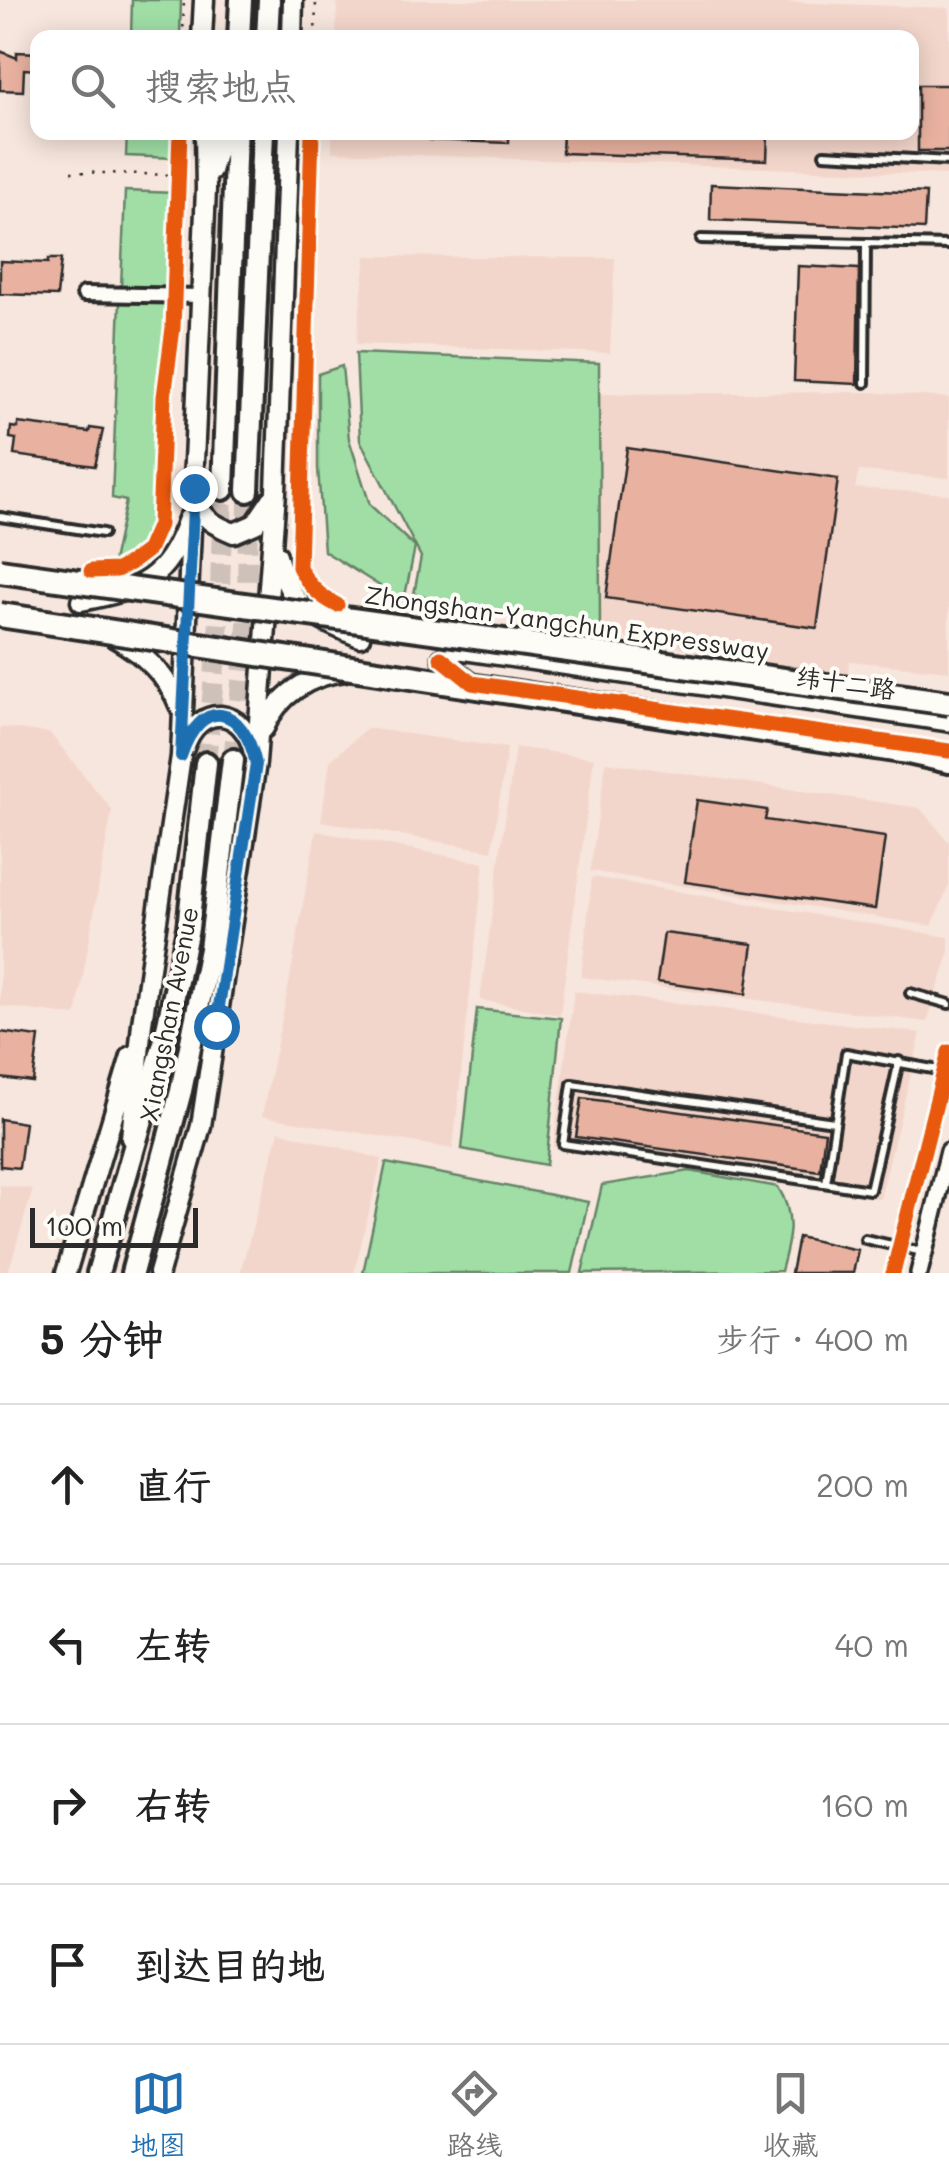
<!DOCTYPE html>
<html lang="zh">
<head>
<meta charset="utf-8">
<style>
  body { margin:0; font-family:Mali,"LXGW WenKai TC",sans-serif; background:#f2f2f2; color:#222 }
  .scale { position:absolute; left:30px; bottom:25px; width:168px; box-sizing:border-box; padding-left:10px; border:5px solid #2b2b2b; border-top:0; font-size:28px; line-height:35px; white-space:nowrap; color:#2b2b2b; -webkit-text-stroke:8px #fdfcf7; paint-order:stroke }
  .stop { position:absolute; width:30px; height:30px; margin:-22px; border:8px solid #1f6fb2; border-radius:50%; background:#fff }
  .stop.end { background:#1f6fb2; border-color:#fff; box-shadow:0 2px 10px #0008 }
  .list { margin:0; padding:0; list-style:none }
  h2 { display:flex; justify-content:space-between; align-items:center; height:130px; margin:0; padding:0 40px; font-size:42px }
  h2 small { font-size:32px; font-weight:400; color:#767676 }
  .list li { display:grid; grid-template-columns:65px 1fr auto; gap:30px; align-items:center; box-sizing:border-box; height:160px; padding:0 40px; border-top:2px solid #e0e0e0 }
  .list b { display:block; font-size:38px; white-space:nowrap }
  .list em { font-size:32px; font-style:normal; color:#767676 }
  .icon { flex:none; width:55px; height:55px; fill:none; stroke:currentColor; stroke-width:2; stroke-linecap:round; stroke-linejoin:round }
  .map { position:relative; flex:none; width:949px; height:1273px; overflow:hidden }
  .search { position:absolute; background:#fff; box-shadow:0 5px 25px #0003; left:30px; right:30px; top:30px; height:110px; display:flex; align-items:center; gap:25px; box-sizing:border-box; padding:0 35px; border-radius:20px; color:#767676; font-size:38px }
  .sheet { height:770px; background:#fff }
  nav { display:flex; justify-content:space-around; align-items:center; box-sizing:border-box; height:140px; border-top:2px solid #e0e0e0; background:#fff; font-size:28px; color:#767676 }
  nav a { display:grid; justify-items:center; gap:5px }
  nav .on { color:#1f6fb2 }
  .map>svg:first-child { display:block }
</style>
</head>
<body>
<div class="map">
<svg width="949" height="1273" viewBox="0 0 949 1273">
  <rect width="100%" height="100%" fill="#f7e6dd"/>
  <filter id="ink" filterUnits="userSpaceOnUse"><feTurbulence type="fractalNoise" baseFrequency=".01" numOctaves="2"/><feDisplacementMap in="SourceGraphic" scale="20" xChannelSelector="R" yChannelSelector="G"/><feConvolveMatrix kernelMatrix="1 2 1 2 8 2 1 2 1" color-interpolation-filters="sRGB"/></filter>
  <g filter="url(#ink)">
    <path fill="#f3d6cb" d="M337,0H730L949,8V175L332,152V132H912V38L336,37Z
      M366,256L615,258L610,353L356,344Z
      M869,392L949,398V478L859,471L855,488L949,494V671L849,661L848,677L600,633L599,394Z
      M0,727L50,733L112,810L76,1016L0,1006Z
      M367,728L507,748L492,851L321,821L330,761Z
      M515,747L594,758L560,1015L480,1000Z
      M606,762L920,808L949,842V885L932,926L590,871Z
      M316,831L484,863L453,1149L262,1116L288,989Z
      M592,877L949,937V954L927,1022L581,977Z
      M574,991L921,1033L880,1199L553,1147Z
      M279,1131L382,1159L354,1273H240Z
      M0,1185L33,1189L8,1273H0Z"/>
    <path fill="#a0dea6" stroke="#668468" stroke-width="2.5" d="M132,0H181L180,37H131Z
      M127,133H176L175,158L126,156Z
      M125,191L175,193L172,289L121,287Z
      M120,301H171L158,523L140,552L112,567L126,501L112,498Z
      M356,353L599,363L600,633L414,594L421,557L360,440Z
      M342,366L349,439L370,505L415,547L404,601L324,551L318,468V374Z
      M477,1009L561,1018L546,1165L462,1149Z
      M386,1163L588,1202L572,1273H363Z
      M690,1171L778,1187C796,1216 790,1239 781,1271L582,1273L602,1185Z"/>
    <path fill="#e9b2a0" stroke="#2b2b2b" stroke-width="2.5" d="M0,51L17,58V52L38,53V70L24,69L23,91L0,90Z
      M918,85H949V151H918Z
      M430,132H509V143L430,140Z
      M563,132H768L767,160L562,153Z
      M711,184L926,193L924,229L710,220Z
      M48,259H61L57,296L0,294V261L48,263Z
      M798,266L859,269L857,384L794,381Z
      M18,423L89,432L90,428L103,430L95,466L14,455L16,439L10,438L11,427L18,428Z
      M627,448L838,479L817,628L606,598Z
      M697,800L767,810L765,820L885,837L875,909L685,882Z
      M664,933L753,944L746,994L657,982Z
      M0,1032L39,1037L33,1082L0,1078Z
      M582,1098L825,1132L820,1171L576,1137Z
      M0,1119L25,1123L19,1168L0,1166Z
      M798,1237L858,1250L853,1273H791Z"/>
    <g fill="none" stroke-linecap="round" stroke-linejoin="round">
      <path stroke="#cec1b9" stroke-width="20" stroke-dasharray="20 10" stroke-linecap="butt" d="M233,760L247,626L248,491
        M206,763L219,622L223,489"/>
      <g stroke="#2b2b2b" stroke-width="14">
        <path id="service" d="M824,154L949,161
          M701,239L949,245
          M865,383L866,243
          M0,517L103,533
          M910,993L949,1004
          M834,1122L572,1084L563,1144L870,1190L899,1061
          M826,1183L846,1053L949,1072
          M865,1239L923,1252"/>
      </g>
      <g stroke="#2b2b2b" stroke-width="20">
        <path id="minor" d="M84,294L202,296"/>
      </g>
      <g stroke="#2b2b2b" stroke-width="22">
        <path id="tertiary" d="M441,658L473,683
          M441,658L461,651L949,723
          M919,1273L949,1151"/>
      </g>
      <g stroke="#2b2b2b" stroke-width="25">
        <path id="secondary" d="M202,38L204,0
          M292,38L293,0
          M211,171L222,132
          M196,498C201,519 216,526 234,533L255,524L272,499
          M277,555C289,608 314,618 360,637
          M81,601C142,589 166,581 188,519
          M114,637C144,654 167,675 180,707
          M264,728C278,695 309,675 345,671
          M184,748C199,702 244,707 254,753
          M131,1138L142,1023L181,756L206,189L205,132
          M66,1273L131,1056
          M159,1273L201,1126L256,763L276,492L289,132"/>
      </g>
      <g stroke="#2b2b2b" stroke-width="28">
        <path id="trunk" d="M239,38L241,0
          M267,38L269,0
          M223,489L236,132
          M248,491L263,132
          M98,1273L164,1043L188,928L206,763
          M132,1273L181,1091L210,949L233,760"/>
      </g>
      <g stroke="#2b2b2b" stroke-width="30">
        <path id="motorway" d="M908,752L949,761"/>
      </g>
      <path stroke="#2b2b2b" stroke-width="2.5" stroke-dasharray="2.5 8" stroke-linecap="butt" d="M183,38L184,0
        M315,38L316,0
        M312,132L298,546C299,570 306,581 322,598
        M71,172L177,175
        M175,285L180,132
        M117,570L148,550L159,525L164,397L174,308"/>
      <use href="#service" stroke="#fdfcf7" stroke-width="6"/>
      <use href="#minor" stroke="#fdfcf7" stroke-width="12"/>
      <use href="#tertiary" stroke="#fdfcf7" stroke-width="15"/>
      <use href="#secondary" stroke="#fdfcf7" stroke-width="18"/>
      <use href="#trunk" stroke="#fdfcf7" stroke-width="20"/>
      <use href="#motorway" stroke="#fdfcf7" stroke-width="22"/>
      <g stroke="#2b2b2b" stroke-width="30" stroke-linecap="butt">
        <path id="motorway-bridge" d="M0,571L949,703
          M0,615L908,752"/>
      </g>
      <use href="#motorway-bridge" stroke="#fdfcf7" stroke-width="22"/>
      <g stroke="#fdfcf7" stroke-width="21">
        <path id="cycleway" d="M312,132L299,567C308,585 319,596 337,605
          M91,571L117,570L132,562L148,550L159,525L164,397L173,328L180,132
          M441,658L472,683L949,751
          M893,1273L949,1052"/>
      </g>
      <use href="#cycleway" stroke="#e8590c" stroke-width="15"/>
    </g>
  </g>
  <g fill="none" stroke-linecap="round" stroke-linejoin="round" filter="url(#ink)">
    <path stroke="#1f6fb2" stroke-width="12" d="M194,488L181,756C201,696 243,704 256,764L216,1026"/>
  </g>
  <g text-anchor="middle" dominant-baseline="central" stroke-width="8" stroke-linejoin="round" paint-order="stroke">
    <g font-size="25" fill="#2b2b2b" stroke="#fdfcf7">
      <text transform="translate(567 622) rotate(8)">Zhongshan-Yangchun Expressway</text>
      <text transform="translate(846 682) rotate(8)">纬十二路</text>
      <text transform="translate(168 1014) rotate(-79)">Xiangshan Avenue</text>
    </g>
  </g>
</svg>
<div class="scale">100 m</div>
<div class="stop" style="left:216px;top:1026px"></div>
<div class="stop end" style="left:194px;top:488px"></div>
<div class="search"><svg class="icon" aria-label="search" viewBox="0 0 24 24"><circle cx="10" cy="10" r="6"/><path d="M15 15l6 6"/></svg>搜索地点</div>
</div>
<section class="sheet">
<h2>5 分钟<small>步行 · 400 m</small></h2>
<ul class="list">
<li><svg class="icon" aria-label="ahead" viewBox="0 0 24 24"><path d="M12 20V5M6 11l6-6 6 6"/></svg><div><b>直行</b></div><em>200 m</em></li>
<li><svg class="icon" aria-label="left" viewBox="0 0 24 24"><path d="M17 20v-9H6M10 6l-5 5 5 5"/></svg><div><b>左转</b></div><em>40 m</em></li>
<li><svg class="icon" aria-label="right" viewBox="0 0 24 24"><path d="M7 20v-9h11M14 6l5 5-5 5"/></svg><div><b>右转</b></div><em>160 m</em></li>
<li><svg class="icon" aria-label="arrive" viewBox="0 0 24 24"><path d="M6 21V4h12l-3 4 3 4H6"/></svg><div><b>到达目的地</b></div></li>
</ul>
</section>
<nav>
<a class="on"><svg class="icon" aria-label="map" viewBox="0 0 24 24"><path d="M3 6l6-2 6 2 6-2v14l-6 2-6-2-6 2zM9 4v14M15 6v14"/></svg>地图</a>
<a><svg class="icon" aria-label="directions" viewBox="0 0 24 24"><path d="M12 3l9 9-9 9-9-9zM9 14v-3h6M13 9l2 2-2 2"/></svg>路线</a>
<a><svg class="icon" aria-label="saved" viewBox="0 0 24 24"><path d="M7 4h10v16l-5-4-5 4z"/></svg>收藏</a>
</nav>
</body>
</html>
